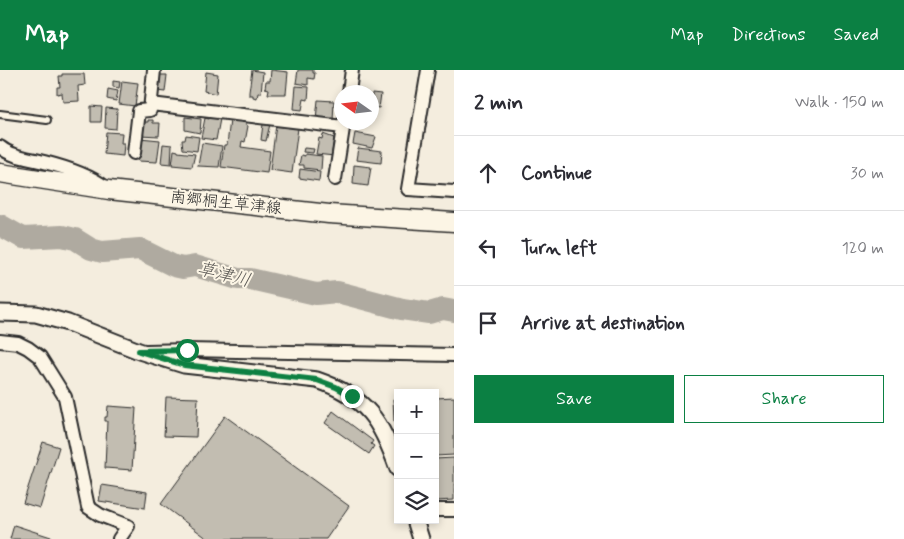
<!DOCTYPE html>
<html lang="en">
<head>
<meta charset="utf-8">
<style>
  body { margin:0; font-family:Mynerve,"Klee One",sans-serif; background:#f7f7f7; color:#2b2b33 }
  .controls { position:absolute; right:15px; bottom:15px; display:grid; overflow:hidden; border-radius:0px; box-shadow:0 2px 8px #0003 }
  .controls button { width:45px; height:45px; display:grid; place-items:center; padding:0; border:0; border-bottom:1px solid #e1e1e2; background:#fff; color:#2b2b33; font:25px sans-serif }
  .compass { position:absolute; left:334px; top:15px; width:45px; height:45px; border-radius:50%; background:#fff; box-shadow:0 2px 8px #0003; rotate:284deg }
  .stop { position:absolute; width:15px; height:15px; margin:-11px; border:4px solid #0b8043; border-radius:50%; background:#fff }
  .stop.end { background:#0b8043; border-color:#fff; box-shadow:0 1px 5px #0008 }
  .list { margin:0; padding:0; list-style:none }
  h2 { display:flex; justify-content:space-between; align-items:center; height:65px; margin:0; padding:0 20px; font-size:21px }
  h2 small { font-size:16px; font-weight:400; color:#7c7c81 }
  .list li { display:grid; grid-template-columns:32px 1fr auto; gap:15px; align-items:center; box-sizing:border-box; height:75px; padding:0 20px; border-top:1px solid #e1e1e2 }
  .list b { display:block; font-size:19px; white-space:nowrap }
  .list em { font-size:16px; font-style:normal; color:#7c7c81 }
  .actions { display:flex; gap:10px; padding:15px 20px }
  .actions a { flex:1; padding:11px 0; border:1px solid #0b8043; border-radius:0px; text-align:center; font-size:18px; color:#0b8043 }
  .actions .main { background:#0b8043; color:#fff }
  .icon { flex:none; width:28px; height:28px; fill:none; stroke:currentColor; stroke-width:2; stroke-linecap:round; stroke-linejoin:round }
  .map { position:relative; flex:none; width:454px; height:469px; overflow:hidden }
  header { display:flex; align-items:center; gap:30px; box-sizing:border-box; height:70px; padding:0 25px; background:#0b8043; color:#fff }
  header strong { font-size:24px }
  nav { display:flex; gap:28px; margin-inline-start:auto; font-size:18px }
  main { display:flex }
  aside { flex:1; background:#fff }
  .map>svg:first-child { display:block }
</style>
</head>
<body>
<header>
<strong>Map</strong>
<nav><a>Map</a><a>Directions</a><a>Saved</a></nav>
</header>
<main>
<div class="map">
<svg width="454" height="469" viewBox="0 0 454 469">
  <rect width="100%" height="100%" fill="#f4edde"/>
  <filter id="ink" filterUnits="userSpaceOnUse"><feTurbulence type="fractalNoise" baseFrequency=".02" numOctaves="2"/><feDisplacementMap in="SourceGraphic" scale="10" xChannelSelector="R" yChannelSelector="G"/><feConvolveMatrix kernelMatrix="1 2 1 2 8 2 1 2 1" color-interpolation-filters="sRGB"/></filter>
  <g filter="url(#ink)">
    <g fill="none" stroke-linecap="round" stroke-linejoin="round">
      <path stroke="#afaaa0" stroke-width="22" d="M0,155L23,168L62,166L75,169L91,179L102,182L140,179L174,196L183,198L195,196L238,209H250L316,224L337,222L349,225L402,239L429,243L443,239L454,241"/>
    </g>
    <path fill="#c2bdb1" stroke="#2b2b2b" d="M252,0L263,2L261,23H258L257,28L253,27V25H249V22Z
      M271,0L288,2L286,24H268L269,19L265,18L266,11H270Z
      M298,0H313V3H315L314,9L308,8V15L296,13Z
      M206,2L218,4L216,24L204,21Z
      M62,4H84L85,15L78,16L79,31L63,32L62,23L57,24V17H60L59,6H62Z
      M158,5H167L165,22L157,21Z
      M113,11L120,12L119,18L113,17Z
      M122,11L138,13L135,36L119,34Z
      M296,16L309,17L308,30L304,29L302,40L294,39Z
      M108,19L118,21L116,31L107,29Z
      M372,23L381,24L379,38L372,37Z
      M318,30L334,31L333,51L316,49Z
      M91,36L102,37L101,52H91Z
      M106,38L117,39L116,59L105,58Z
      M185,47L201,49L200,63L185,60Z
      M210,47L220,49L216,70L201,68L205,48L209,49Z
      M148,50H153V53H160L159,66L140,65L141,52H148Z
      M230,50L246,52V55L248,56L245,72L242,71L241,77L270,81L267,103L221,97L224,75H227Z
      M263,54H270L266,71L261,70Z
      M276,55L298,58L292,103L270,100Z
      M106,62L122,63L121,73H124L123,86L104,84Z
      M355,63L376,67L372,78L353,74Z
      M323,64L334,68L332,82H334V86L316,84L319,68L322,69Z
      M186,65L199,67L197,81L183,79L182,70H185Z
      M140,68L160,70L157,92L138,91Z
      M202,73L222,76L219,97L198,96Z
      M163,74L172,75L171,94L161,93Z
      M304,78L314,79L313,83L303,82Z
      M358,78L382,81L381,93L356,90Z
      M174,80L178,81V82L195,84L192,97L172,95Z
      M305,84L322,86L321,100L304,98V95H299L301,85L305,86Z
      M354,95L371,97L368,116L353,114Z
      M300,99L320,102L319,111L299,108Z
      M166,327L198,328L196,367L164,366Z
      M454,327V385L435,386V328Z
      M393,329H398V351H394Z
      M108,336L136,338L132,400L105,398L107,351H105V347H107Z
      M333,341L373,371L371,374L374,376L369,384L325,353Z
      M225,346L349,436L326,469H208L161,434Z
      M43,372L59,377L40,438L23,433Z
      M454,388V430L435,431V389Z
      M102,415L147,422L145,438L99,431Z
      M14,455L57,469H10Z"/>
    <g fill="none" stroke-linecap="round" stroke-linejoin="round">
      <g stroke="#2b2b2b" stroke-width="10">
        <path id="service" d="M0,44L47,50"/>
      </g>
      <g stroke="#2b2b2b" stroke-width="16">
        <path id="minor" d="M428,0L408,119L454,122
          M349,22L352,0
          M151,34L343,57
          M0,77C12,87 29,88 44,92C64,97 88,104 105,117
          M134,83L139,41L150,40L154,0
          M335,109L344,52
          M0,271L18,273L28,278L40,287L65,327L88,437L100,445L128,456L119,469
          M147,281L187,280L454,285
          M435,440H454"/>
      </g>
      <g stroke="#2b2b2b" stroke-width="19">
        <path id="tertiary" d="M0,243L36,244L68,253L139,281L184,295L317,310C367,327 381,351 398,399
          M415,450L421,469"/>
      </g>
      <g stroke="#2b2b2b" stroke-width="21">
        <path id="secondary" d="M0,103L109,120L329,144L454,152"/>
      </g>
      <use href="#service" stroke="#fcf5e5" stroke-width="6"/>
      <use href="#minor" stroke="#fcf5e5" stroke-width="12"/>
      <use href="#tertiary" stroke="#fcf5e5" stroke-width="15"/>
      <use href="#secondary" stroke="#fcf5e5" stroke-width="18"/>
    </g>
  </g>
  <g fill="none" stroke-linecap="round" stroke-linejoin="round" filter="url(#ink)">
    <path stroke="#0b8043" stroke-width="6" d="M187,280L139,281L184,295L317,310L336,317L352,326"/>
  </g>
  <g text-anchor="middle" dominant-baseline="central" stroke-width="4" stroke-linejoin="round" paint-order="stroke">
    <g font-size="16" fill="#2b2b2b" stroke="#fcf5e5">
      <text transform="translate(226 133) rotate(6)">南郷桐生草津線</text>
    </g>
    <g font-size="18" font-style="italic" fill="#595754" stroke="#fcf5e5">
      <text transform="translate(224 205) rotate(14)">草津川</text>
    </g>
  </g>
</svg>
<div class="controls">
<button>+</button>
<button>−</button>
<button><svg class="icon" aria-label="layers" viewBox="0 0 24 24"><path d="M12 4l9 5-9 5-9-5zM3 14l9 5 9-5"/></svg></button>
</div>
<svg class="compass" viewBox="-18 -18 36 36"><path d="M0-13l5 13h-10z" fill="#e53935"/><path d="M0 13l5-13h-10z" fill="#7c7c81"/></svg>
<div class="stop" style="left:187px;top:280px"></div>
<div class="stop end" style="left:352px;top:326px"></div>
</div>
<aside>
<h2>2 min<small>Walk · 150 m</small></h2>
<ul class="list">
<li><svg class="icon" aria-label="ahead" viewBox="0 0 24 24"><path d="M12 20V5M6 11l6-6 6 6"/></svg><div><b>Continue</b></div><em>30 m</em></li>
<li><svg class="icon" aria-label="left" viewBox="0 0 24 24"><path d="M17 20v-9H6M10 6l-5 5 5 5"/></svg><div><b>Turn left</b></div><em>120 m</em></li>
<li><svg class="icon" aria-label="arrive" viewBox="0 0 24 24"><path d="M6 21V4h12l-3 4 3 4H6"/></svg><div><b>Arrive at destination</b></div></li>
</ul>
<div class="actions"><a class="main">Save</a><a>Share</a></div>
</aside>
</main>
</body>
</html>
